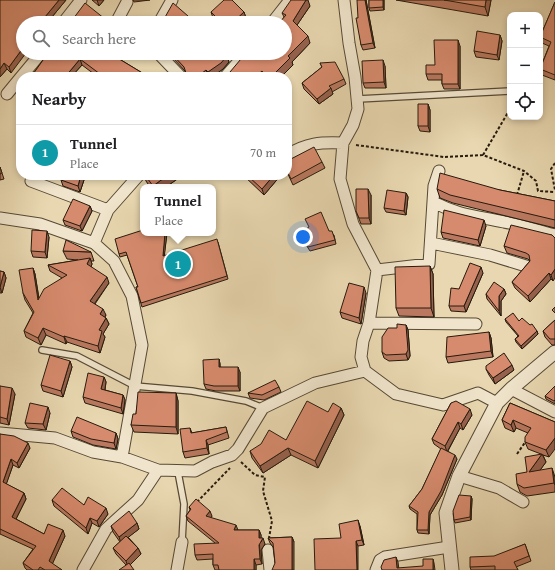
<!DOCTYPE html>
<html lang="en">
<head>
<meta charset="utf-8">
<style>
  body { margin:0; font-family:"Gentium Book Plus",serif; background:#f6f6f6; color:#202124 }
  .controls { position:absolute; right:12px; top:12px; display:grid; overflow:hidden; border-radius:8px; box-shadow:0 2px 6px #0003 }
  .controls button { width:36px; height:36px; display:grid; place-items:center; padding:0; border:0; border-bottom:1px solid #e0e0e0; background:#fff; color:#202124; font:20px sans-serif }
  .you { position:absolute; left:303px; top:237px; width:14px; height:14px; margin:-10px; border:3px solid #fff; border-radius:50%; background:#1a73e8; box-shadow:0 0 0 6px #1a73e833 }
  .badge { display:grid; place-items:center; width:26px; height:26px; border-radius:50%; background:#111827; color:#fff; font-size:13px; font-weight:700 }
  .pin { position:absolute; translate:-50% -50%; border:2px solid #fff; box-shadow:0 1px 4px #0006 }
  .popup { position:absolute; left:140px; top:184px; width:76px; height:52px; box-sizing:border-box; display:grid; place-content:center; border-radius:8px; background:#fff; filter:drop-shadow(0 1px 3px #0005); font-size:13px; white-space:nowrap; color:#757577 }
  .popup b { font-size:15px; color:#202124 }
  .popup::after { content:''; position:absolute; left:50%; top:100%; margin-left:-8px; border:8px solid transparent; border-top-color:#fff }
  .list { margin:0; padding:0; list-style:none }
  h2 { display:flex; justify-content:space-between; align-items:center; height:52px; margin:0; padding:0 16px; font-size:17px }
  h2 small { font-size:13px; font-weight:400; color:#757577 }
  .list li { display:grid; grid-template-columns:26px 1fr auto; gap:12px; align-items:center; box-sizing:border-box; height:56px; padding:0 16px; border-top:1px solid #e0e0e0 }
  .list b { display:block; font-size:15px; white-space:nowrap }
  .list p { margin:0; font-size:13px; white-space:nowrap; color:#757577 }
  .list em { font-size:13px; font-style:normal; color:#757577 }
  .icon { flex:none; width:22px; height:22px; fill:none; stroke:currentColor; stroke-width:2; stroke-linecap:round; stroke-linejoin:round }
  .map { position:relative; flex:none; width:555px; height:570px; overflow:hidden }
  .search { position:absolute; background:#fff; box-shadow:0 2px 6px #0003; left:16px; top:16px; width:276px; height:44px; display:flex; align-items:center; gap:10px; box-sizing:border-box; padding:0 14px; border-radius:22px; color:#757577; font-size:15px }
  .panel { position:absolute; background:#fff; box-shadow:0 2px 6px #0003; left:16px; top:72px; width:276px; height:108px; border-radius:16px }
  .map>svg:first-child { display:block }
</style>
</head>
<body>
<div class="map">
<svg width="555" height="570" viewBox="0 0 555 570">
  <rect width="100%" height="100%" fill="#e8d7b0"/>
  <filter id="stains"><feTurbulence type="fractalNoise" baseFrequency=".005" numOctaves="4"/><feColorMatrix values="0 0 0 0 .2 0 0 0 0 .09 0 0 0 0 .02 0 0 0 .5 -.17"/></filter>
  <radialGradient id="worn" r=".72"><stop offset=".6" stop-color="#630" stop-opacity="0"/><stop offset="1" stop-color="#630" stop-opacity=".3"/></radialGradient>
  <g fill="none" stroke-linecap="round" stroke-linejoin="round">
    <g stroke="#564935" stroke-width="8">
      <path id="service" d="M358,99L510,91
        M42,350L77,356L135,386L192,391L246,401L263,408
        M178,472L184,504L182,542"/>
    </g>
    <g stroke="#564935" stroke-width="13">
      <path id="minor" d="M344,0L349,43L355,77L358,109L353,125L343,143L340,179L353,224L377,270L369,323L363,341L361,357L365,371L396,394L443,405L478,393L497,403
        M63,23L81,0
        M119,23L118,19L127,2
        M159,23L172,0
        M272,23L290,0
        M158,53L181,77
        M21,77L41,53
        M225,77L246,53
        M7,94L21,77
        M287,155C307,143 320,142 343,143
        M31,181L108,210
        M433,202C458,215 476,216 504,222C521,225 538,231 555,235
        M0,218L40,224L94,243
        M431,243L490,255L526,266
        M377,270L429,264L434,186L439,171
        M369,323L476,324
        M511,389L555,412
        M0,433L55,438L93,452L122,457L158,470L195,471L212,462L232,455L238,449L263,408L315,383L365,371
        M122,457L142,345L132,296L114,261L94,243L108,210L139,175
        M459,476L499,488L523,502
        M268,550L270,570
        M83,570L106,529L138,500L158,470
        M177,570L182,542
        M376,570L380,560L385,557L449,547"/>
    </g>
    <g stroke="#564935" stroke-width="15">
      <path id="tertiary" d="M452,570L446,513L459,476L497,403L511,389L555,352"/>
    </g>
    <path stroke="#261a0c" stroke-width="2" stroke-dasharray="3 2" stroke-linecap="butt" d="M356,145L444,157
      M483,155L510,109
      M445,157L483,155L524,171L536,181L538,191L555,192
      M555,163L551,169L555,190
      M517,195L524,171
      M517,454L526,441
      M241,462L255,475L265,477L263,491L272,521L269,538
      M197,502L230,468"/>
    <use href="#service" stroke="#f0e5cc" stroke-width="5.5"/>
    <use href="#minor" stroke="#f0e5cc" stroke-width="11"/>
    <use href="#tertiary" stroke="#f0e5cc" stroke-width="13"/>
  </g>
  <path fill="#b9785f" stroke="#261a0c" d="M0,0H66L47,23H23L11,73L7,69L0,77Z
    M92,0H104L99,6Z
    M133,0H150L134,2Z
    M366,0L375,48L363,50L361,45L358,18Z
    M369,0H384V10L370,11L369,8Z
    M396,0H491L488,16Z
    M555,2V80L542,75L540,69L549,46L542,43L540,37Z
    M310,6L297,25L310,43L292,62L293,65L281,77H232L230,72L285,53L284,17L282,13Z
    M211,12H244L246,18L240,23H218L213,18Z
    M500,35L502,41L499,60L476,57L474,51Z
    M460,46V89H444L442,84V80H428L426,74L435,65Z
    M48,53H120L116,57L149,77H98L82,65L71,77H31Z
    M170,53H224L229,62L223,69L212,77H210L208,75L206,77H187L185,71L172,57Z
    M320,63L344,79L346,84L332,92L333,94L319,104L304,89L302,83L322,67Z
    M385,66L386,88H365L363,83Z
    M428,104L430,110V132L420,131L418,126Z
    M287,161L322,162L325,168L293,185L287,172Z
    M0,167L4,179L0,180Z
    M63,175H84L85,177L80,192L63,186L61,180Z
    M144,175H183L166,187H150L146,181Z
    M243,175H281L264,195Z
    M437,189L500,190L555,201V228L453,203L440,198Z
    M406,193L408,197L406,215L386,212L384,208Z
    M371,195V224H361L356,211Z
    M90,206L92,211L82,231L65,225L63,220Z
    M486,226L480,246L443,238L441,232Z
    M329,231L334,235L336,244L310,251L301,237L300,233Z
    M143,233H167L164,256L218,242L228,279L142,307L136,287H138L127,255L120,257L119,254Z
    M552,235L553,281L551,279L530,302L515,288L512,282L530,261L528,259L507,253L504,246Z
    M49,237L47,258L33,257L31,251Z
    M63,251L91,252L94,261H91L92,264L91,267L109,283L95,304L106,315L105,317L106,318L109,324L103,334L105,337L100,353L67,342L66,344L46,335L41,345L26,337L24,331L33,313L25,300L23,293L33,268L35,274L39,298L62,278L50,271L48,265L78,260L67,259Z
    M430,266L433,274L434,317L399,316L396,308Z
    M0,271L4,272L6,278L2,293H0Z
    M483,273L466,312L451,311L449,306L459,289Z
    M504,289L506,294L501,301V316L487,299L486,294Z
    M366,293L361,324L342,318L340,312Z
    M505,319L519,321L537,331L538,334L522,349L516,342L515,339L518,336L506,322Z
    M555,320V345H552L545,337L543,331Z
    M406,325L408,330L410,356L408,360L389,361L384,358L382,352L397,328Z
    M489,332L491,338L493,357L448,363L446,357Z
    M219,359L220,364V367L240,372V391H216L206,389L204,384Z
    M70,361L72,367L63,397L43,391L41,385Z
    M486,369L514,370L495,384L489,375Z
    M104,377L106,382L105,390L123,395L125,400L123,414L85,403L83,397Z
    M0,386L15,394L9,425L0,423Z
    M555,386V404L546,399L545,396Z
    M279,387L281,392L264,400L250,398L248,393Z
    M176,393L178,401V434L134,432L131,425L136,414Z
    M451,403L472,415L463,430L460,428L448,451L457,459L442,495L430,515L429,534L418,533L417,530V514L410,509L409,506L422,489L441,449L434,444L432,439Z
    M510,403L555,422L549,457L543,455L546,462L540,470L555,477V492L527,496L520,492L517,484L527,472L541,454L528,449L525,442L528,433L516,428L514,432L505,428L502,420Z
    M341,408L344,415L318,468L291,455L263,473L252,458L250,451L286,440L328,412Z
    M50,413L46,430L28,428L25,423Z
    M226,427L229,438L208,445L209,454L185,458L183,452L190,428L192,433Z
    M71,431L116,433L118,439L116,449L93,445L73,437Z
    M0,434L30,448L19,468L13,465L6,484L24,493L26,499L16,519L44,534L65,536L52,564L62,570H27L25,568L23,563L33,549L0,534Z
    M471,496L472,499L471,520L455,523L454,520Z
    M52,500L84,505L108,514L99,527L92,523L88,534L54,506Z
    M189,507L212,516L211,518L238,530H259L261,535V538L265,544L261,550L262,564L256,565V570H215L213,565V559L197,560L195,555L215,543L188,521L186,516L190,510Z
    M137,523L139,529L128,537L138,548L141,554L126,565L116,554L113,548L120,542L113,532L111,526Z
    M360,526L364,545L358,546L341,538Z
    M292,537L294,542L275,563L273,547L270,543L268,538Z
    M525,544L531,561L516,567L518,570H471L470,567Z"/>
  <path fill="#96614d" stroke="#261a0c" d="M59,0H66L47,23H40Z
    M97,0H104L99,6Z
    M306,0H308L310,6L295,28L293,21Z
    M365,0H366L375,48L373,43Z
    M383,0H384V10L383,7Z
    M486,0H491L488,16L485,7Z
    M244,12L246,18L240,23H232Z
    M500,35L502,41L499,60L497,55Z
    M308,36L310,43L292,62L293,65L281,77H271L288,56Z
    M458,40L460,46V89L458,84Z
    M23,48V53H26L11,73L9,67Z
    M112,53H120L113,60L111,54Z
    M227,56L229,62L223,69L212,77H210L208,72Z
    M80,59L82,65L71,77H65Z
    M383,60L385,66L386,88L384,82Z
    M4,63L7,69L0,77V69Z
    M206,70L208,75L206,77H197Z
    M262,71L264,77H255Z
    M331,88L333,94L319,104L317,99Z
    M428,104L430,110V132L428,126Z
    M81,175H84L85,177L80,192L78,186Z
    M168,175H183L166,187H153V186Z
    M274,175H281L264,195L262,189Z
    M368,189L371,195V224L369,218Z
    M406,193L408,197L406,215L404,211Z
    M90,206L92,211L82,231L80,226Z
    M484,220L486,226L480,246L478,240Z
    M47,231L49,237L47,258L45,252Z
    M165,233H167L164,259L163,256Z
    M90,258L92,264L90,270L87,264Z
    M430,266L433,274L434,317L431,308Z
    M481,267L483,273L466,312L464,306Z
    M33,268L35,274L40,306L38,300Z
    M555,269V278L553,281L551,275Z
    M4,272L6,278L2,293L0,287Z
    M549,273L551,279L530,302L528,296Z
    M107,277L109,283L92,307L90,301Z
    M364,287L366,293L361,324L359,318Z
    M504,289L506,294L501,301V316L499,311V296Z
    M103,309L106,315L102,321L100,314Z
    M106,318L109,324L103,334L105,337L100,353L98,346L99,330Z
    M406,325L408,330L410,356L408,360L406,354Z
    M43,328L46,335L41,345L38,338Z
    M537,331L538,334L522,349L521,346Z
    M489,332L491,338L493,357L491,351Z
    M64,336L67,342L66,344L64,337Z
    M219,359L220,364V372L219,367Z
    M70,361L72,367L63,397L61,391Z
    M512,365L514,370L495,384L493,378Z
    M238,367L240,372V391L238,386Z
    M104,377L106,382L104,395L101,389Z
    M12,388L15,394L9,425L7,419Z
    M176,393L178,401V434L176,427Z
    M123,395L125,400L123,414L121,408Z
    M48,407L50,413L46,430L43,424Z
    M341,408L344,415L318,468L315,461Z
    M470,409L472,415L463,430L461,424Z
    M513,420L516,428L514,432L511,425Z
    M458,422L460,428L447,452L445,446Z
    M116,433L118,439L116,449L114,443Z
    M555,438V449L549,457L546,450Z
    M206,440L208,445L209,454L207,448Z
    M28,443L30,448L19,468L17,463Z
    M288,448L291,455L263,473L260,466Z
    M542,454L546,462L533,480L529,472Z
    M455,455L457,459L442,495L430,515L429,534L428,530L429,512Z
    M11,459L13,465L5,488L3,482Z
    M552,468L555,477V485L554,483Z
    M24,493L26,499L14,523L12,517Z
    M471,496L472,499L471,520L470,517Z
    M106,508L108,514L99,527L97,521Z
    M210,511L212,516L208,522L206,516Z
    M90,518L92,523L88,534L86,528Z
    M358,520L360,526L364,545L362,540Z
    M137,523L139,529L121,543L119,537Z
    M236,525L238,530H234Z
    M63,530L65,536L51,567L49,561Z
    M259,530L261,535V542L263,538L265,544L261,550L262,564L260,559Z
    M292,537L294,542V570H292Z
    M356,541L358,546V570H357Z
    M138,548L141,554L128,567L126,561Z
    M396,557L398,562L399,570L397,568Z
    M254,559L256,565V570H254Z
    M433,559L434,563L435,570H433Z"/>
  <path fill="#d78b6e" stroke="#261a0c" d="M0,0H59L40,23H23V48L9,67L4,63L0,69Z
    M224,0H232L244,12L232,23H222L211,12Z
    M291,0H306L293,21L308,36L288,56L290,58L271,77H267L262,71L255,77H234L230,72L246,53H285V23H279L286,15L282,13Z
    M357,0H365L373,43L361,45L356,18H358Z
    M369,0H383V7L369,8Z
    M444,0H486L485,7Z
    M555,2V75L540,69L551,42L540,37Z
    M85,3L110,23H70Z
    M173,3L188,16L186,18L190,23H168L164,19Z
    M477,31L500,35L497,55L474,51Z
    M434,40H458V84H442V74H426V65H435Z
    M48,53H112L111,54L149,77H104L80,59L65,77H31Z
    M171,53H224L227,56L221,63L208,72L206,70L197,77H189L186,73L184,67Z
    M383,60L384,82L363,83L362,61Z
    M335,62L344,79L329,86L331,88L317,99L302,83L322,67L320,63Z
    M418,104H428V126H418Z
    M314,147L322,162L291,179L287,171V161Z
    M0,167L2,173L0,174Z
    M440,173L500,190L555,201V220L450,195L437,189Z
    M63,175H81L78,186L61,180Z
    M145,175H168L153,186Z
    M247,175H274L262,189Z
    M356,189H368L369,218H359L356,211Z
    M387,190L406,193L404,211L384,208Z
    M73,199L90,206L80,226L63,220Z
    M444,210L484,220L478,240L441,232Z
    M321,212L329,231H332L335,240L308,247L300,233L309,227L305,219Z
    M511,225L552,235L555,238V269L551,275L549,273L528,296L512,282L530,261L529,255L526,253L504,246Z
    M32,230L47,231L45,252L31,251Z
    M143,230V233H165L163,256L217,239L227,276L141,303L136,287H138L126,252L119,254L115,239Z
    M66,240L91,252L63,251Z
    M90,258L87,264L107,277L90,301L103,309L100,314L106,318L99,330L102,331L98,346L64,336V337L43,328L38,338L24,331L34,312L23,293L19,270L33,268L38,300L44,289L67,275L48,265Z
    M470,263L481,267L464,306H449L451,288L459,289Z
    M430,266L431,308H396L395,267Z
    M0,271L4,272L0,287Z
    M494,282L504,289L499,296V311L486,294Z
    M349,283L364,287L359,318L340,312Z
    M555,307V313L552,310Z
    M513,313L519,321L522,318L530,325L532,324L537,331L521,346L515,339L519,336L505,319Z
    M555,320V339H550L543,331Z
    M397,324L406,325L408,350L406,354L386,355L382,352V337L388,328H397Z
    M489,332L491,351L446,357L447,337Z
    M504,353L512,365L493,378L486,369V366Z
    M50,355L70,361L61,391L41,385Z
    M219,359V367H238V386H214L204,384L203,360Z
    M88,373L104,377L101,389L123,395L121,408L83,397Z
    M275,380L279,387L262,395L248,393Z
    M0,386L12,388L7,419L0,417Z
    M555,386V400L554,401L545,396Z
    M138,392L176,393V427L131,425L133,414H136Z
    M307,401L328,412L333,403L341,408L315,461L288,448L260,466L250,451L261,444L269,430L286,440Z
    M456,401L470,409L461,424L458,422L445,446L432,439L451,403Z
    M30,403L48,407L43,424L25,423Z
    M510,403L555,422V438L546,450L525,442V437L531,428L513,420L511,425L502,420Z
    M77,417L116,433L114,443L91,439L71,431Z
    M226,427L227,432L206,440L207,448L183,452L180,429L190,428L191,433Z
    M0,434L14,436L28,443L17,463L11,459L3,482L24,493L12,517L44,534L48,524L63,530L49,561L62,570H45L40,567L38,570H33L23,563L36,546L0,529Z
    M441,448L455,455L441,491L429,512L428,530H417L418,512L409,506L422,489Z
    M542,454L529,472L552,468L554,483L524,488L517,484L516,474L527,472L525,457Z
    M62,488L84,505L88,497L106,508L97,521L90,518L86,528L52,500Z
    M459,495L471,496L470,517L454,520L453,511Z
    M196,499L210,511L206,516L236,525L234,530H259V538H263L259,545L260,559H254V570H219L218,565H213V554L195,555L194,544L219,543L186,516L191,509L189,507Z
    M129,511L137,523L119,537L111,526Z
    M358,520L362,540L356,541L357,570H315L314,539L341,538L339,524Z
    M126,536L138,548L126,561L113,548Z
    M292,537V570H272L275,563L273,543L268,538Z
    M525,544L529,556L514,562L518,570H495V566L470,567V557L494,556Z
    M396,557L397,568L423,566V559H433V570H382L381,567L384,560Z
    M129,563L134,570H119Z"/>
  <rect width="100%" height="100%" filter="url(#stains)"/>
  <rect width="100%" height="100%" fill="url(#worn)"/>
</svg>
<div class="controls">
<button>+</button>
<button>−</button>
<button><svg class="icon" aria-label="locate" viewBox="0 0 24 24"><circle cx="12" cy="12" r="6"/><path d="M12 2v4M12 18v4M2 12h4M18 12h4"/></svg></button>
</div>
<div class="you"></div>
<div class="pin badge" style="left:178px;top:264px;background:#0f9aa8">1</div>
<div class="popup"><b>Tunnel</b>Place</div>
<div class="search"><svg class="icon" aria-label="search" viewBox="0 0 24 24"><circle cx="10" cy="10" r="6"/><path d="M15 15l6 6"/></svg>Search here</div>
<section class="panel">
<h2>Nearby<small></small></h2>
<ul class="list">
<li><span class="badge" style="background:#0f9aa8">1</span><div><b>Tunnel</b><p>Place</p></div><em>70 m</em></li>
</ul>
</section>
</div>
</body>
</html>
